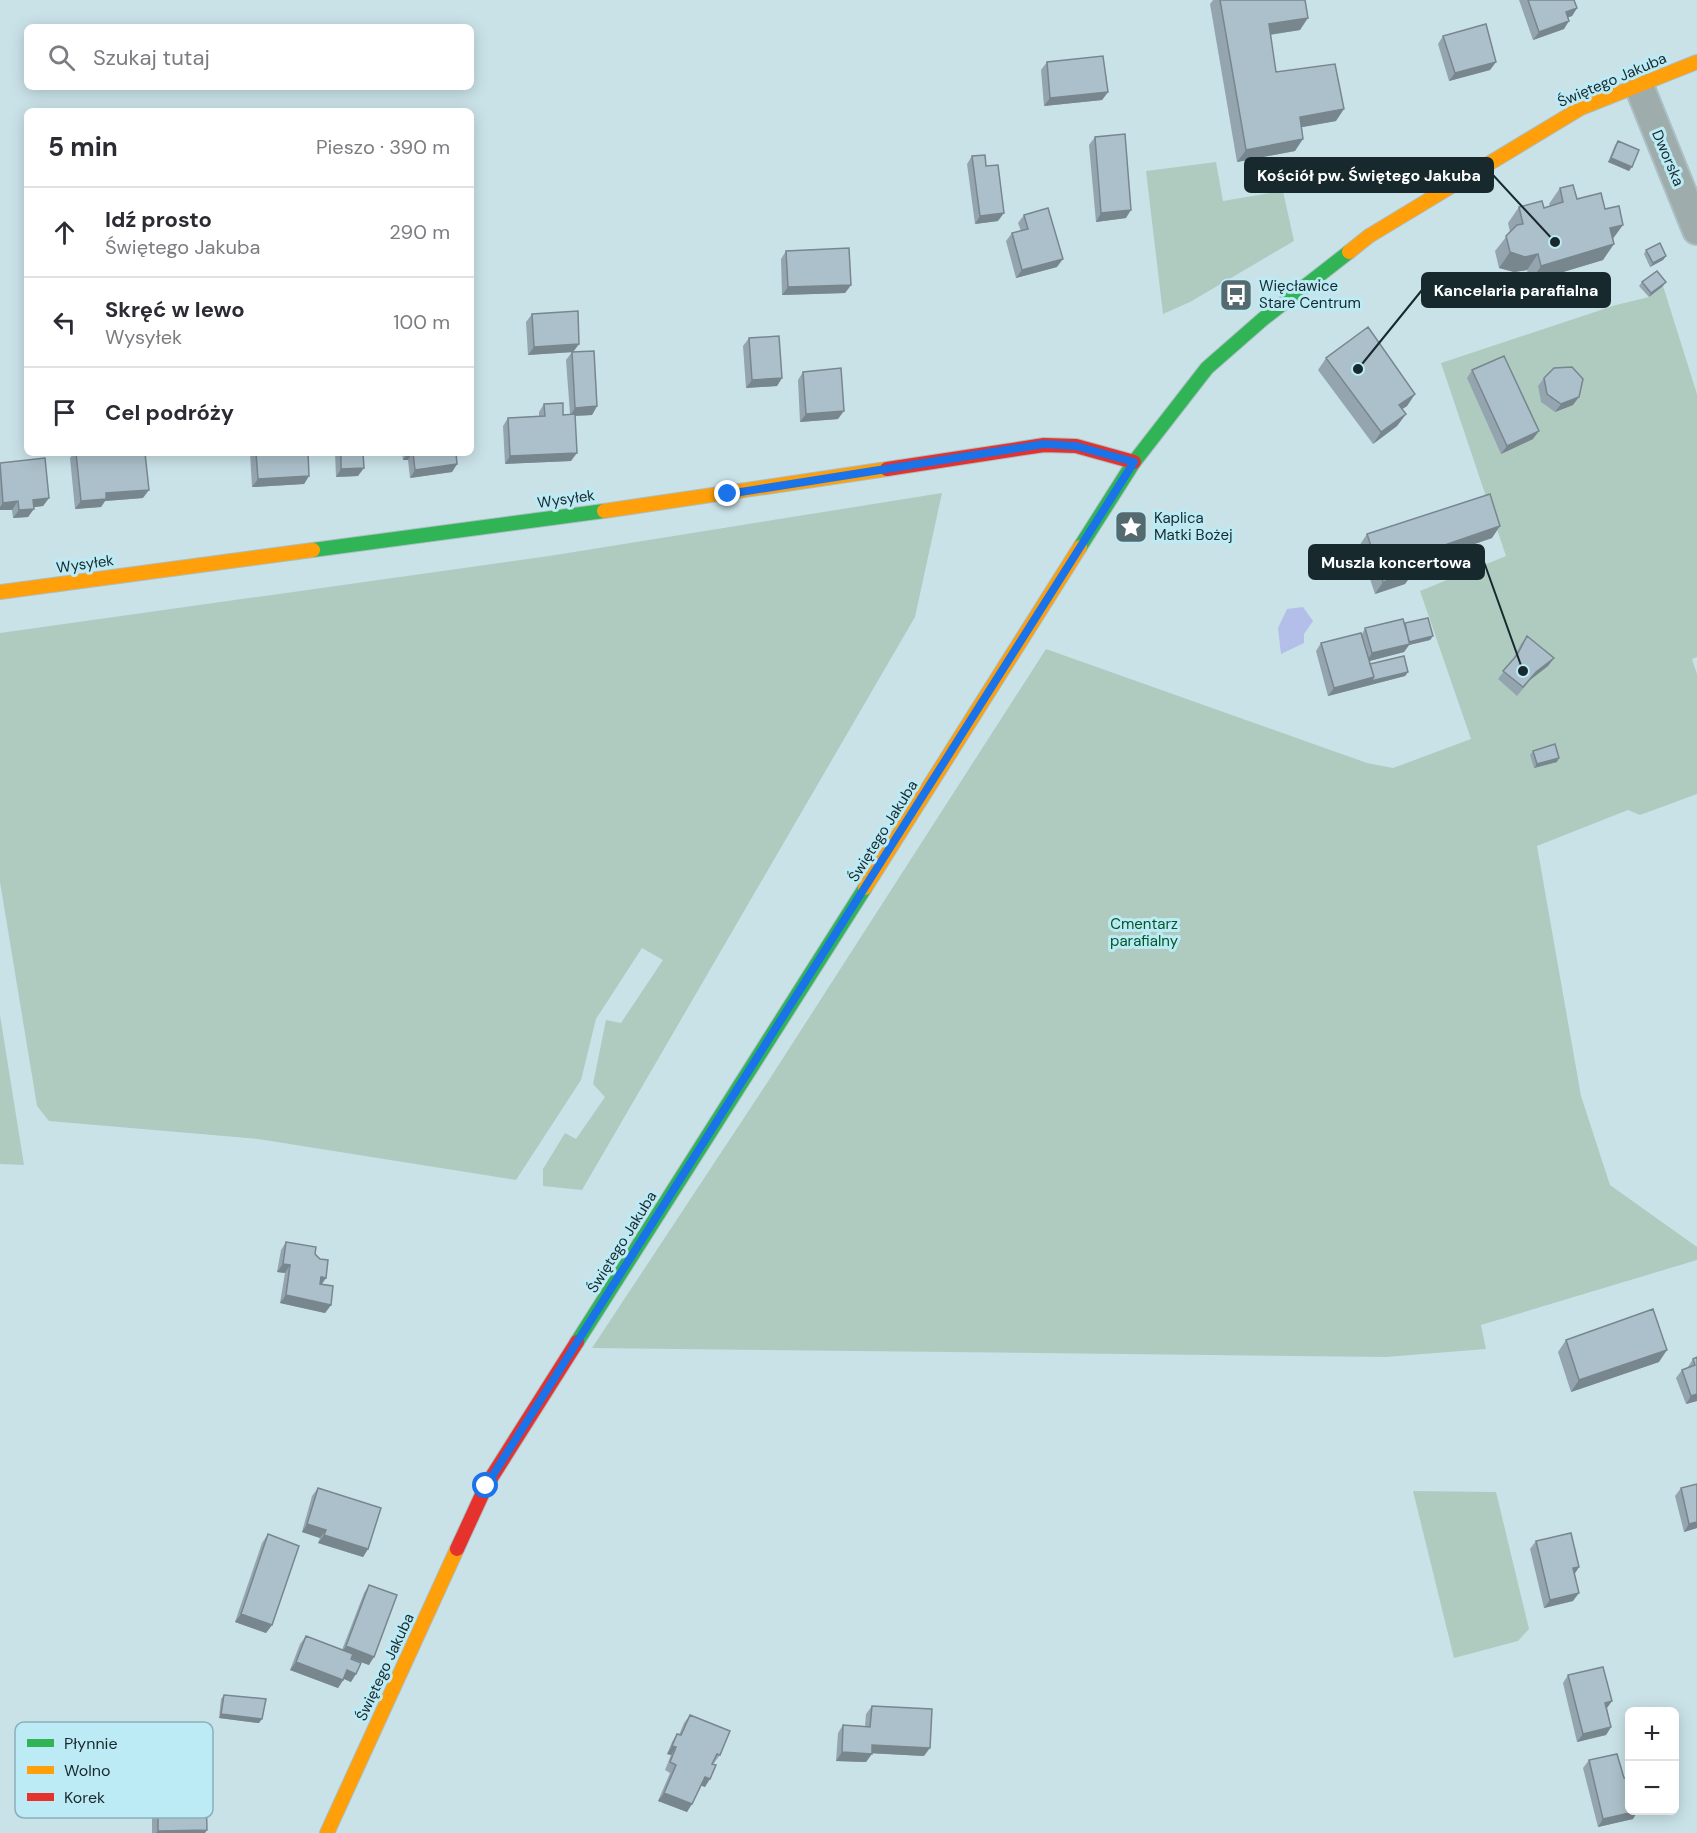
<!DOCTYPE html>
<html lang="pl">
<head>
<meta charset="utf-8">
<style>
  body { margin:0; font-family:"DM Sans",sans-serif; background:#f7f7f7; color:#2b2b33 }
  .controls { position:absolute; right:18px; bottom:18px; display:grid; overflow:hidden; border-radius:9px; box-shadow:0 3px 15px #0003 }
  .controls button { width:54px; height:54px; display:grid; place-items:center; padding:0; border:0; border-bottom:2px solid #e1e1e2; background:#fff; color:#2b2b33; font:30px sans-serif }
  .stop { position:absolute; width:18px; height:18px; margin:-14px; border:4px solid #1a73e8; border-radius:50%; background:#fff }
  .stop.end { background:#1a73e8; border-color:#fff; box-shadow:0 2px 6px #0008 }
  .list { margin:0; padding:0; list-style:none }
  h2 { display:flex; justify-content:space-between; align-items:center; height:78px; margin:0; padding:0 24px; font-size:26px }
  h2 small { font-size:20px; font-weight:400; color:#7c7c81 }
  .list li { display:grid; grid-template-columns:39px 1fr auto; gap:18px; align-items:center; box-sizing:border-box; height:90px; padding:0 24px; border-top:2px solid #e1e1e2 }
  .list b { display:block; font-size:22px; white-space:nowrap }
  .list p { margin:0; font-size:20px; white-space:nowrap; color:#7c7c81 }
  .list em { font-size:20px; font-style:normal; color:#7c7c81 }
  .icon { flex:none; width:33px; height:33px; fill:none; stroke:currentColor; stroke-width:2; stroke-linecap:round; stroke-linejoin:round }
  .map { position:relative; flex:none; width:1697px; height:1833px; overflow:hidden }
  .search { position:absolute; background:#fff; box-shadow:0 3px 15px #0003; left:24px; top:24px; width:450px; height:66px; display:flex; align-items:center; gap:15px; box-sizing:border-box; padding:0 21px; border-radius:9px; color:#7c7c81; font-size:22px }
  .panel { position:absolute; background:#fff; box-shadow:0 3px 15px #0003; left:24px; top:108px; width:450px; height:348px; border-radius:9px }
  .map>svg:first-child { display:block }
</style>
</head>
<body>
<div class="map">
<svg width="1697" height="1833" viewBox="0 0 1697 1833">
  <rect width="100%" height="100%" fill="#c9e2e8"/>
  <path fill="#afcbc0" d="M1216,162L1223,201L1283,191L1294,241L1190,302L1163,314L1146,171Z
    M1663,286L1697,394V657L1692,659L1697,674V794L1640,815L1628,810L1537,846L1581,1096L1610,1185L1697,1247V1260L1481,1325L1486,1349L1386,1357L592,1348L767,1083L1046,649L1367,763L1393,768L1471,739L1420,591L1506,556L1441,363L1616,305L1649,297Z
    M942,493L915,617L582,1190L543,1186V1169L565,1133L576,1139L605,1097L593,1084L606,1020L621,1023L663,960L642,948L596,1019L581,1080L516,1180L258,1139L49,1121L37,1106L0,882V633L549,556Z
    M0,1015L24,1165L0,1164Z
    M1413,1491L1496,1492L1529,1629L1518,1641L1454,1658Z"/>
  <path fill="#b3bfe8" d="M1303,607L1313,621L1304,634V643L1281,654L1278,628L1287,609Z"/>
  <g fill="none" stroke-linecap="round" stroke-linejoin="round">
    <g stroke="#abbfc4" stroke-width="32">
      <path id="street" d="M1639,86L1697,230"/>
    </g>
    <g stroke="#abbfc4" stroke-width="16">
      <path id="fast" d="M1080,547L1134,462L1207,368L1263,319L1349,252
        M313,550L604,511
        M577,1342L865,888"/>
    </g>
    <g stroke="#abbfc4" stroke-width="16">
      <path id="slow" d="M1349,252L1369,236L1581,108L1697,62
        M604,511L887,469
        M0,592L313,550
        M865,888L1080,547
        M327,1833L457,1549"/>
    </g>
    <g stroke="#abbfc4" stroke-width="16">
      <path id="jam" d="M887,469L1044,445L1076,446L1134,462
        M457,1549L486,1486L577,1342"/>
    </g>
    <use href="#street" stroke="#9eacab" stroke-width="28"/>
    <use href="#fast" stroke="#30b455" stroke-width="14"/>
    <use href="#slow" stroke="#ff9f0a" stroke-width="14"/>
    <use href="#jam" stroke="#e5322d" stroke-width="14"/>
  </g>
  <path fill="#94a5af" d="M1213,0H1305L1300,30L1270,35L1276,72L1336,121L1301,127L1295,151L1237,162L1210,4Z
    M1519,0H1574L1577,8L1572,16L1568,17L1564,29L1533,40Z
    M1443,36L1496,62L1490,70L1449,81L1438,44Z
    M1047,62L1108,92L1102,100L1044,106L1041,70Z
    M1095,137L1126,218L1096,222L1089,145Z
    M1618,141L1629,171L1608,162L1615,145Z
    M972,156L998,221L975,224L967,164Z
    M1560,188L1577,199L1613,239L1603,260L1530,282L1527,270L1514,272L1499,268L1495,251L1510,232L1508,223L1519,207L1544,208L1550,206L1549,204Z
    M1024,215L1057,267L1016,278L1006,241L1012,233L1021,231L1018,223Z
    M1646,250L1666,256L1663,260L1650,267L1644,254Z
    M786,251L851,285L845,293L782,295L781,259Z
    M1642,282L1663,286L1649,297L1639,286Z
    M532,314L579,344L573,352L528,355L526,322Z
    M749,338L782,378L777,386L746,388L743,346Z
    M572,352L597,406L592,415L575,416L571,461L505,464L503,426L508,418L539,416V412L544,404L563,415L570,414L566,360Z
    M1326,358L1415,394L1407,406L1402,409L1406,414L1397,426L1373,444L1318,370Z
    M1472,370L1533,439L1501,454L1467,378Z
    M803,372L838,419L800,422L798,380Z
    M1544,378L1573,405L1555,412L1541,402L1538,386Z
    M74,453H103L143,498L105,501L101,507L75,509L70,458Z
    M250,453H308L309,476L304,484L252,487Z
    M335,453H363L358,476L336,477Z
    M402,453H456L457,464L452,472L410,478L408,460H403Z
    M0,463L49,498L43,506L34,507L28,517L13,518L12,510H0Z
    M1367,534L1492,538L1442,555L1436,575L1422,580L1416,563L1411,565L1405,584L1375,594L1359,546Z
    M1365,628L1433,636L1430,640L1409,645L1404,652L1369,661L1370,664L1408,672L1405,676L1328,696L1316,651L1321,643L1362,634Z
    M1527,636L1554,658L1548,666L1530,680L1517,696L1498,679L1513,659L1521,644Z
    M1533,751L1557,762L1534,768L1530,755Z
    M286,1242L315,1254L326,1278L322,1284L331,1305L325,1313L280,1303L285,1273L277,1272L281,1250Z
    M1566,1340L1659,1362L1571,1392L1558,1352Z
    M1697,1357V1401L1686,1404L1676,1378L1682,1370L1688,1367L1693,1359Z
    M1697,1484V1528L1684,1532L1675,1496L1681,1488Z
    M318,1488L368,1549L363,1557L318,1543L320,1538L302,1532L312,1496Z
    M268,1534L272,1625L266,1633L235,1622L262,1543Z
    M1536,1541L1579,1567L1574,1574L1573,1601L1544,1608L1530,1549Z
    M369,1585V1665L352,1659L351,1682L344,1679L338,1688L290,1670L300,1644L306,1636L342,1650L364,1593Z
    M1568,1675L1612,1701L1607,1708L1611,1727L1606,1735L1577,1742L1563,1683Z
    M224,1695L259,1723L219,1718L221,1699Z
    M872,1706L924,1756L872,1753L866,1762L836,1761L838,1733L843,1725L865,1726L866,1714Z
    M690,1715L720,1755L714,1763H713L705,1787L701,1785L687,1812L658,1801L670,1773L665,1770L671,1755L667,1754L672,1742L677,1734L679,1735L684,1723Z
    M1589,1760L1633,1819L1598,1827L1583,1768Z
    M158,1794L205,1833H152V1803Z"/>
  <path fill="#78868e" d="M1577,8L1572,16L1561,20L1566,12Z
    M1308,18L1300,30L1260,36L1269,24Z
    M1569,21L1564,29L1533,40L1539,32Z
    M1496,62L1490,70L1449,81L1455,73Z
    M1108,92L1102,100L1044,106L1050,98Z
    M1344,109L1336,121L1292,129L1300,117Z
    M1303,139L1295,151L1237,162L1246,150Z
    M1611,158L1632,167L1629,171L1608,162Z
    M1131,210L1126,218L1096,222L1101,213Z
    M1004,213L998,221L975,224L980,216Z
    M1623,225L1612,240L1610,228Z
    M1614,244L1603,260L1530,282L1541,266Z
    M1510,252L1538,254L1527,270L1514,272L1499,268Z
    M1666,256L1663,260L1650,267L1653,263Z
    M1063,259L1057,267L1016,278L1022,270Z
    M1666,282L1663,286L1649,297L1651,293Z
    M851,285L845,293L782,295L788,287Z
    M579,344L573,352L528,355L534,347Z
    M782,378L777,386L746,388L752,380Z
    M1415,394L1407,406L1390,417L1399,405Z
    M1579,397L1573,405L1555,412L1561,404Z
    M597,406L592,415L570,416L575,408Z
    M844,411L838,419L800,422L806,414Z
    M1406,414L1397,426L1373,444L1381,432Z
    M1539,431L1533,439L1501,454L1507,446Z
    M408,453H412L408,460H403Z
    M577,453L571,461L505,464L510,456Z
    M457,464L452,472L410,478L415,470Z
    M364,468L358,476L336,477L341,469Z
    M309,476L304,484L252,487L258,479Z
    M149,490L143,498L105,501L101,507L75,509L81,501L106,493Z
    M49,498L43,506L28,508L33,500Z
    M18,501L12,510H0V507L3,503Z
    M34,509L28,517L13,518L19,510Z
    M1500,526L1492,538L1431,559L1439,547Z
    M1425,551L1416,563L1400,569L1409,557Z
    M1445,563L1436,575L1422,580L1430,568Z
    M1414,572L1405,584L1375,594L1383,582Z
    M1433,636L1430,640L1409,645L1404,652L1366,662L1372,653L1409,642Z
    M1554,658L1548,666L1530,680L1517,696L1536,672Z
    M1408,672L1405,676L1328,696L1334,688L1374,677Z
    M1559,758L1557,762L1534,768L1537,764Z
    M283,1264L290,1265L285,1273L277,1272Z
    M321,1277L326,1278L320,1286Z
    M286,1295L331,1305L325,1313L280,1303Z
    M1667,1350L1659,1362L1571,1392L1579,1380Z
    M1697,1394V1401L1686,1404L1691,1396Z
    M1697,1522V1528L1684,1532L1689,1524Z
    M307,1524L326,1530L320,1538L302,1532Z
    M324,1535L368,1549L363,1557L318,1543Z
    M1579,1567L1574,1575L1573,1568Z
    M1579,1593L1573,1601L1544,1608L1550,1600Z
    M241,1614L272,1625L266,1633L235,1622Z
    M346,1646L374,1657L369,1665L340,1654Z
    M296,1662L343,1680L338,1688L290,1670Z
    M347,1670L356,1674L351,1682L342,1678Z
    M1612,1701L1606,1709L1605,1703Z
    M221,1714L262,1719L259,1723L219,1718Z
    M1611,1727L1606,1735L1577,1742L1583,1734Z
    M872,1745L930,1748L924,1756L866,1753Z
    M672,1746L676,1747L671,1755L667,1754Z
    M842,1752L872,1754L866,1762L836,1761Z
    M705,1777L710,1779L705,1787L699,1785Z
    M664,1793L692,1804L687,1812L658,1801Z
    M1638,1811L1633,1819L1598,1827L1603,1819Z
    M207,1830L205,1833H156L158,1831Z"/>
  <path fill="#acc0cb" stroke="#78868e" stroke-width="1.5" d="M1220,0H1305L1308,18L1269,24L1276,72L1335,64L1344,109L1300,117L1303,139L1246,150Z
    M1528,0H1574L1577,8L1566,12L1569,21L1539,32Z
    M1486,24L1496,62L1455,73L1443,36Z
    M1103,56L1108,92L1050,98L1047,62Z
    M1125,134L1131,210L1101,213L1095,137Z
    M1618,141L1639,150L1632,167L1611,158Z
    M985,155L986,166L998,165L1004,213L980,216L972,156Z
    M1573,185L1577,199L1601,193L1605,209L1619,206L1623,225L1610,228L1614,244L1541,266L1538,254L1525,257L1510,252L1506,236L1517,225L1523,224L1519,207L1542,201L1544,208L1563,202L1560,188Z
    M1048,208L1063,259L1022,270L1012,233L1028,229L1024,215Z
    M1660,243L1666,256L1653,263L1646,250Z
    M849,248L851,285L788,287L786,251Z
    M1657,271L1666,282L1651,293L1642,282Z
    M578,311L579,344L534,347L532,314Z
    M1368,327L1415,394L1399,405L1406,414L1381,432L1326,358Z
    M779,336L782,378L752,380L749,338Z
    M594,351L597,406L575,408L572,352Z
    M1504,356L1539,431L1507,446L1472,370Z
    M1572,367L1583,379L1579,397L1561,404L1547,394L1544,378L1554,368Z
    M841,368L844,411L806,414L803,372Z
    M563,403V415L575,414L577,453L510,456L508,418L545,416L544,404Z
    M76,453H103V454L113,453H145L149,490L106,493V499L81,501Z
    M256,453H308L309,476L258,479Z
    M341,453H363L364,468L341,469Z
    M413,453H456L457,464L415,470Z
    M45,458L49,498L33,500L34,509L19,510L18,501L3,503L0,463Z
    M1490,494L1500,526L1439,547L1445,563L1430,568L1425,551L1409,557L1414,572L1383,582L1367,534Z
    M1428,618L1433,636L1409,642L1405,623Z
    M1403,619L1410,644L1372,653L1365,628Z
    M1361,633L1374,677L1334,688L1321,643Z
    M1527,636L1554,658L1536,672L1523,687L1503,671L1517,655Z
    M1404,656L1408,672L1371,681L1374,677L1370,664Z
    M1555,744L1559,758L1537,764L1533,751Z
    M286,1242L316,1247L315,1254L320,1259L328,1260L326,1278L321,1277L320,1284L333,1286L331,1305L286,1295L290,1265L283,1264Z
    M1653,1309L1667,1350L1579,1380L1566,1340Z
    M1697,1357V1394L1691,1396L1682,1370L1695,1365L1693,1359Z
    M1697,1484V1522L1689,1524L1681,1488Z
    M318,1488L381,1508L368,1549L324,1535L326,1530L307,1524Z
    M1571,1533L1579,1567L1573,1568L1579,1593L1550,1600L1536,1541Z
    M268,1534L299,1546L272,1625L241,1614Z
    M369,1585L397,1595L374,1657L346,1646Z
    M306,1636L353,1654L351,1659L361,1663L356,1674L347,1670L343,1680L296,1662Z
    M1603,1667L1612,1701L1605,1703L1611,1727L1583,1734L1568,1675Z
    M224,1695L266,1699L262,1719L221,1714Z
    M872,1706L932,1709L930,1748L872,1745V1754L842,1752L843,1725L870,1727Z
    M690,1715L730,1731L720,1755L717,1754L712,1764L716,1765L710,1779L705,1777L692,1804L664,1793L676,1765L670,1762L676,1747L672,1746L677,1734L681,1735Z
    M1617,1754L1624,1778L1629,1777V1810L1638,1811L1603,1819L1589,1760Z
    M206,1793L207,1830L158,1831V1794Z"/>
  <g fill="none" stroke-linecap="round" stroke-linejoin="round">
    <path stroke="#1a73e8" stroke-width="8" d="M486,1486L1134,462L1076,446L1044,444L728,494"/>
  </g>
  <defs>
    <g id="bus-square" transform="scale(1.725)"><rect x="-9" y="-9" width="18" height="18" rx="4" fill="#556a6e" stroke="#bceaf5"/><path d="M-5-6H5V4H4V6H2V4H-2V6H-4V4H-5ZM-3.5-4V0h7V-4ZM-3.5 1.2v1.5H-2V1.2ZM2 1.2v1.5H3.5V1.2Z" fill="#fff"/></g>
    <g id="sight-square" transform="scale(1.725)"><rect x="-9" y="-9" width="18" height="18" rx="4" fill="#556a6e" stroke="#bceaf5"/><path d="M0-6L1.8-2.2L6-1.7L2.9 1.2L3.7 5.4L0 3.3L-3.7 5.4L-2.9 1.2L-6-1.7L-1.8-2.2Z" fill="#fff"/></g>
  </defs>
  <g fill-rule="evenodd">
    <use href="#bus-square" x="1236" y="295"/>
    <use href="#sight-square" x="1131" y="527"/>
  </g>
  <g text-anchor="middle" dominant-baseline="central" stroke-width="6" stroke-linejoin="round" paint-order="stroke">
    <g font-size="15" fill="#17292d" stroke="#bceaf5">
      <text transform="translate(1612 80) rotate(-23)">Świętego Jakuba</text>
      <text transform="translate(1668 158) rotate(67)">Dworska</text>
      <text transform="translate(566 499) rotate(-8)">Wysyłek</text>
      <text transform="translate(85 564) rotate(-8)">Wysyłek</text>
      <text transform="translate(883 831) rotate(-58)">Świętego Jakuba</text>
      <text transform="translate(622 1242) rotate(-58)">Świętego Jakuba</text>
      <text transform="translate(385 1667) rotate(-65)">Świętego Jakuba</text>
    </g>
    <g font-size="15" fill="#17292d" stroke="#bceaf5" text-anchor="start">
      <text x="1259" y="286">Więcławice<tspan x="1259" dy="17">Stare Centrum</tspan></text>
      <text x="1154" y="518">Kaplica<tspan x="1154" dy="17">Matki Bożej</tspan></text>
    </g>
    <g font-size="15" fill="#025725" stroke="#bceaf5">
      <text x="1144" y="924">Cmentarz<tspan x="1144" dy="17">parafialny</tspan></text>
    </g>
  </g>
  <rect x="15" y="1722" width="198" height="96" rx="9" fill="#bceaf5" stroke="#8ab0b9" stroke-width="1.5"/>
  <rect x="27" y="1739" width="27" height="8" fill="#30b455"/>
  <rect x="27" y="1766" width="27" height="8" fill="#ff9f0a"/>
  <rect x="27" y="1793" width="27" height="8" fill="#e5322d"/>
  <g font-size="16" fill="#17292d">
    <text x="64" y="1749">Płynnie</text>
    <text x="64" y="1776">Wolno</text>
    <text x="64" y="1803">Korek</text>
  </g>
  <path fill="none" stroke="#17292d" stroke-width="2" d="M1555 242L1493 175M1358 369L1422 290M1523 671L1484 562"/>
  <g fill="#17292d" stroke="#bceaf5" stroke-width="2">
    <circle cx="1555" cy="242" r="6"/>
    <circle cx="1358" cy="369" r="6"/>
    <circle cx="1523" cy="671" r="6"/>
  </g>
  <g fill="#17292d" stroke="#17292d" stroke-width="2">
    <rect x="1245" y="158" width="248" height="34" rx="6"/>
    <rect x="1422" y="273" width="188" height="34" rx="6"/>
    <rect x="1309" y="545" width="175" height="34" rx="6"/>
  </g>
  <g font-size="16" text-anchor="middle" font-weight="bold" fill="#fff">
    <text x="1369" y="181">Kościół pw. Świętego Jakuba</text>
    <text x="1516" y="296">Kancelaria parafialna</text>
    <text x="1396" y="568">Muszla koncertowa</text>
  </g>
</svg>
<div class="controls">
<button>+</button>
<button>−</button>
</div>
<div class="stop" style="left:486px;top:1486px"></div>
<div class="stop end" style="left:728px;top:494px"></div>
<div class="search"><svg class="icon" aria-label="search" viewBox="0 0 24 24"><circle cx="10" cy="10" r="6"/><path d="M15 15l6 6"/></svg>Szukaj tutaj</div>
<section class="panel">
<h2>5 min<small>Pieszo · 390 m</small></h2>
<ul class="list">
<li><svg class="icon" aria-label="ahead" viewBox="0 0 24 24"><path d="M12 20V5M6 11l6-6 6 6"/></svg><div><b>Idź prosto</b><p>Świętego Jakuba</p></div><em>290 m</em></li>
<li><svg class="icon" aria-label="left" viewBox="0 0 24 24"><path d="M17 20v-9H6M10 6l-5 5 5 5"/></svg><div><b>Skręć w lewo</b><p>Wysyłek</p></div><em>100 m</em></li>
<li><svg class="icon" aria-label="arrive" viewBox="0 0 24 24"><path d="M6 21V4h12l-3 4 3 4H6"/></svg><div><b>Cel podróży</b></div></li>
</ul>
</section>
</div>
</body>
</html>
